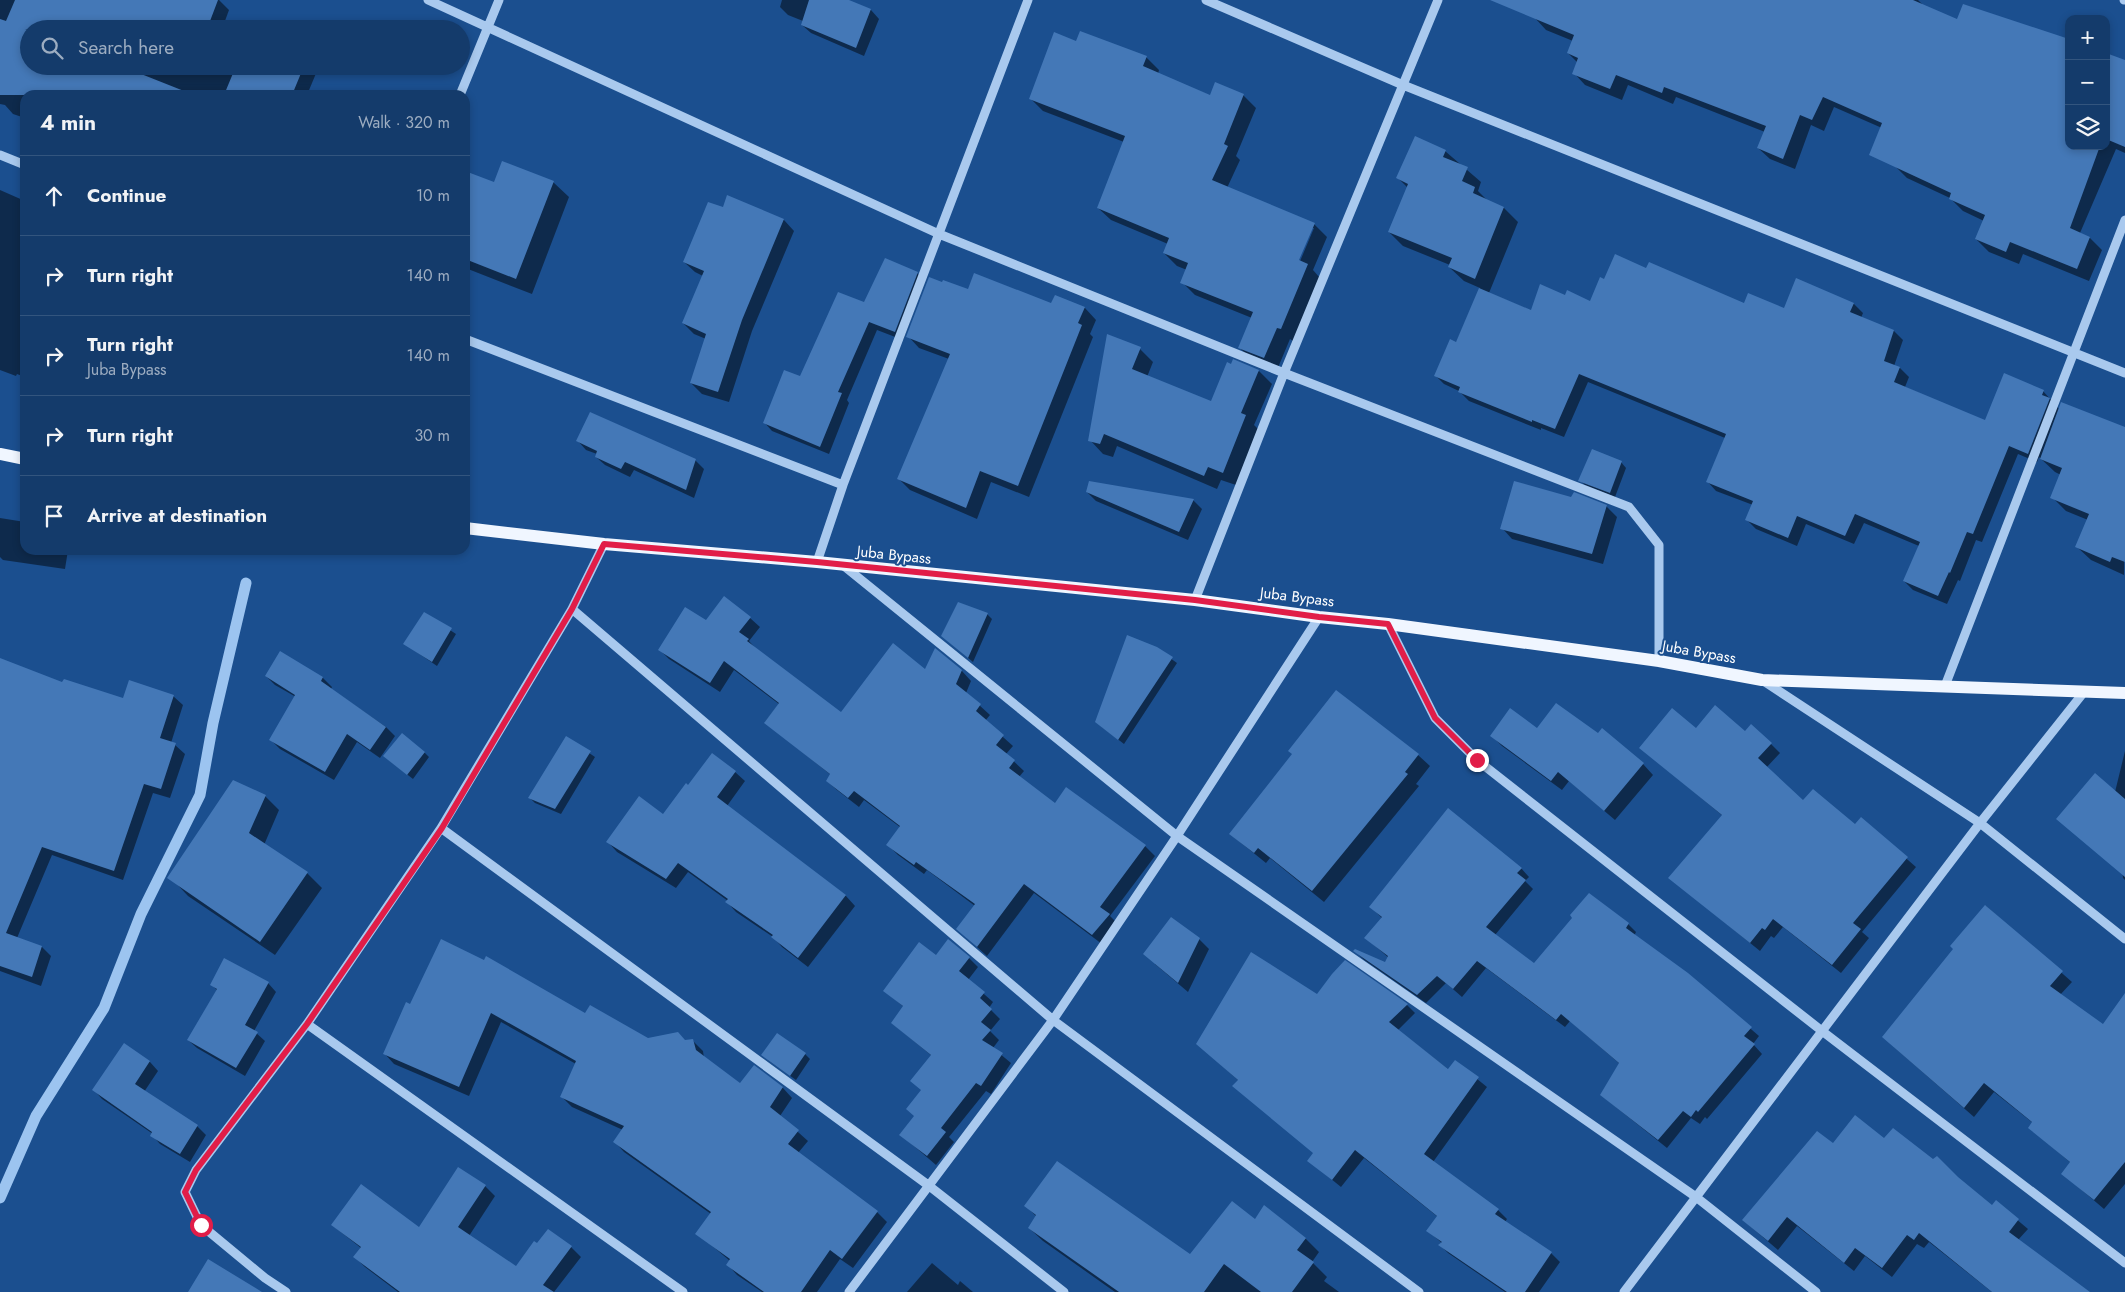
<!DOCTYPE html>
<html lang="en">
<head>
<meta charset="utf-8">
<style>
  body { margin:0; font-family:Jost,sans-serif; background:#214673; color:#f1f3f6 }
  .controls { position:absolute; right:15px; top:15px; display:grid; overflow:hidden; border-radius:10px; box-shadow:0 2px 8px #0003 }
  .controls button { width:45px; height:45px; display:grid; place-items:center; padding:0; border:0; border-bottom:1px solid #33557e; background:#143b6b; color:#f1f3f6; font:25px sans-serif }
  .stop { position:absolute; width:15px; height:15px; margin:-11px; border:4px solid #e11d48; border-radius:50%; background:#fff }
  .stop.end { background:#e11d48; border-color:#fff; box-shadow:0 1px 5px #0008 }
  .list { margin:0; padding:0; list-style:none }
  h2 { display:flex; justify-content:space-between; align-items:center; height:65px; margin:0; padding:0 20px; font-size:21px }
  h2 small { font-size:16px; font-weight:400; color:#9dadc1 }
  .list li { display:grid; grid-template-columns:32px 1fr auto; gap:15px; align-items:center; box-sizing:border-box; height:80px; padding:0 20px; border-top:1px solid #33557e }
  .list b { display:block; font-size:19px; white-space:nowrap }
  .list p { margin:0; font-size:16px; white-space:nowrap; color:#9dadc1 }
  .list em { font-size:16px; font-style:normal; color:#9dadc1 }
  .icon { flex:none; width:28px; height:28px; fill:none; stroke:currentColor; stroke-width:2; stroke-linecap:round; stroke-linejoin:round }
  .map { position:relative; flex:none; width:2125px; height:1292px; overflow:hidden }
  .search { position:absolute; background:#143b6b; box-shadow:0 2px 8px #0003; left:20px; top:20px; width:450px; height:55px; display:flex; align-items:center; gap:12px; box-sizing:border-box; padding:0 18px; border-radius:28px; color:#9dadc1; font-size:19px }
  .panel { position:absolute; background:#143b6b; box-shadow:0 2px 8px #0003; left:20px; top:90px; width:450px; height:465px; border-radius:15px }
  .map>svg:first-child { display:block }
</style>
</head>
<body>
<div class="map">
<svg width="2125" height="1292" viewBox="0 0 2125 1292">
  <rect width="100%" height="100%" fill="#1b4f8f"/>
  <path fill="#0007" fill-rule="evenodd" d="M0,0H219L229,10L222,29H29V66H312L317,71L307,95H25V118L13,114L5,105L0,104Z
    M782,0H846L871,10L879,19L864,56L811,33L802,25L803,21L788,15L780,7Z
    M1543,0H1918L1922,4L1882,128L1834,107L1824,131L1811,125L1795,169L1770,159L1758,148L1765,132L1676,97L1673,104L1628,85L1622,100L1585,85L1574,73L1578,63L1568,53L1573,41L1546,30L1535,18Z
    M1076,43L1146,57L1159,70L1158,74L1211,96L1243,95L1256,108L1236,156L1240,160L1227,188L1314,224L1327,237L1313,270L1320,278L1293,341L1290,339L1277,370L1252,360L1239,347L1252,318L1195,295L1182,282L1187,270L1177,266L1164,253L1168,244L1111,220L1098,208L1124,142L1043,111L1030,98ZM1311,228H1314L1298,266L1296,265Z
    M2106,54L2125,61V153L2116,149L2080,233L2090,238L2102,250L2089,281L2023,254L2019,264L1989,252L1976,239L1984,221L1963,211L1950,198L1907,178L1894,165L2069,146H2106Z
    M1445,151L1481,182L1478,191L1489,202L1504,208L1518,222L1489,293L1532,311L1565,297L1591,302L1605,281L1647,270L1745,304L1785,309L1797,280L1854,304L1863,313L1861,318L1894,331L1903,340L1894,366L1900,368L1909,377L1905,387L1985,422L2043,391L2060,410L2125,429L2124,575L2091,560L2077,547L2088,520L2066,511L2052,497L2061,475L2055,472L2039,457L2037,462L2018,454L1982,542L1976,540L1960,581L1958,580L1947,604L1913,590L1904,581L1919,546L1864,523L1854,544L1806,524L1797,546L1756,529L1747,520L1753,505L1716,491L1707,481L1725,438L1588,382L1564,437L1541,428V430L1469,401L1459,391L1444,384L1435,375L1456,343L1480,288L1464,281L1449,267L1450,265L1403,246L1389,232L1408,188L1398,178Z
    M465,178L495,184L553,182L569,197L532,294L468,269L465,266Z
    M0,190L25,201V377L17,374L16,376L0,370Z
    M728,197L784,220L794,231L752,331L729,402L702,394L691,383L706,339L694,334L683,323L703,276L695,272L684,262L724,209Z
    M917,273L925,281L903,340L877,330L847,400L849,403L829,454L772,431L764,422L865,304Z
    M943,284L968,291L1052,304L1055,297L1085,308L1096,320L1090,334L1093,337L1029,497L991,482L977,519L910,490L899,479L949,359L919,348L908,336Z
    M1140,349L1153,362L1147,377L1211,402L1259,371L1272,384L1254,425L1258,429L1236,485L1221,480L1217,489L1117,446L1113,457L1103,454L1090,440Z
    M578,441L695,460L704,469L694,498L634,470L630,477L605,465L596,457L597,454L586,450Z
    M1621,462L1626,468L1615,497L1585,485L1580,480Z
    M1087,492L1193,500L1202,509L1188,540L1096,501Z
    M1606,506L1617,517L1603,564L1512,539L1502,528Z
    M0,518L25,522V550H68L65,569L3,560L0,557Z
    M424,613L456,634L437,666L405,644Z
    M987,614L992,619L973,662L942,636Z
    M750,618L760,627L749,641L757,650L841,714L925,671H962L971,681L966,693L990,715L985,721L1013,746L1006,754L1024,771L1019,777L1055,805L1067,789L1145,846L1155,856L1110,916L1118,924L1102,944L1034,893L987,956L967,938L975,906L927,870L924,874L898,855L888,845L900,827L864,800L859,807L837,790L827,781L831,775L765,722L779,704L734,670L720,692L669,659L660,650L706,621Z
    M1156,648L1177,663L1124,744L1102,727Z
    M280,653L323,678L332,687L331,689L386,727L395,736L380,758L357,742L334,780L280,749L271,740L296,697L275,685L266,676Z
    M0,660L63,684L124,700L173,696L183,705L171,743L175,745L185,754L170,798L153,793L123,880L52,855L17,938L42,947L51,956L41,986L0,971Z
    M1336,692L1418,755L1430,766L1416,784L1419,786L1324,902L1270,858L1266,863L1230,834L1293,754Z
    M1537,730L1643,764L1653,775L1615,820L1569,781L1562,790L1502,746L1492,736Z
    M1696,730L1745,733L1771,744L1780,753L1766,768L1803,801L1855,826L1861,819L1916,867L1862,932L1869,938L1841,973L1783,927L1774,938L1771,936L1760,951L1670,878L1723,816L1641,748Z
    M567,738L595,757L561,814L535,803L530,798Z
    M2125,751V880L2123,878L2115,792Z
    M424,752L429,757L413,779L390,761Z
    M735,772L745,781L727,806L846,896L855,906L808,967L782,947L773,937L736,912L727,902L728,901L688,872L676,888L617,852L608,842L664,816L689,787Z
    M265,796L279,810L264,845L307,873L322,888L275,955L188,896L174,881Z
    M1521,868L1529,877L1525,881L1533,889L1495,935L1535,965L1574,918L1589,895L1628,924L1636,932L1634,936L1687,974L1759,1036L1753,1044L1762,1054L1707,1119L1705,1117L1700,1124L1691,1118L1667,1148L1601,1095L1620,1064L1570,1021L1565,1027L1486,968L1462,997L1446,983L1426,1003L1363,959L1355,951L1386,963L1389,958L1366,938L1382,918L1371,907Z
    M1986,906L2072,982L2060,995L2103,1026L2125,1025V1184L2104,1209L2063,1174L2071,1163L2030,1128L2033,1123L1994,1092L1974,1117L1894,1047L1954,949Z
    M1199,939L1209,949L1188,992L1155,964Z
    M937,956L969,958L978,967L968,980L993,1002L989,1008L1000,1019L990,1031L999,1040L993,1048L1011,1063L991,1094L986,1091L949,1137L954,1142L936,1165L900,1134L915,1117L932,1056L892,1023L904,1007L885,991Z
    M268,983L276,992L254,1031L265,1041L245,1076L197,1048L188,1040L217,990L212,985Z
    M1317,996L1407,1005L1415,1013L1398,1030L1449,1070L1455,1061L1487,1087L1433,1162L1498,1210L1507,1219L1505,1222L1551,1253L1560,1262L1539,1292H1505L1448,1253L1440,1245L1442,1243L1428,1231L1438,1217L1364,1158L1341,1187L1309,1161L1314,1153L1239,1081L1198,1044Z
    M407,1004L586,1014L648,1040L693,1041L703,1051L704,1058L741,1085L754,1067L783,1088L792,1098L780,1116L808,1141L798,1153L877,1212L887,1222L853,1268L840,1259L817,1292H762L737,1275L728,1265L730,1261L697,1233L711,1214L624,1152L615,1142L623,1130L572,1107L562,1097L576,1064L501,1022L469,1096L394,1064L385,1054Z
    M124,1045L150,1062L158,1071L144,1092L197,1126L206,1135L190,1162L160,1144L152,1135L153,1134L102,1099L94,1090Z
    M805,1054L810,1059L796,1080L768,1060Z
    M1885,1140L1959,1179L1992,1206L1996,1202L2028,1229L2018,1240L2088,1292H1992L1929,1242L1924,1248L1917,1244L1892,1277L1865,1256L1854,1271L1797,1226L1778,1250L1743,1220L1833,1145Z
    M485,1186L495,1196L469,1236L516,1268L537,1245L571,1247L581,1257L554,1292H398L365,1267L355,1257L361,1248L332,1225L420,1229Z
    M1026,1206L1191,1256L1255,1220L1264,1207L1306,1239L1319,1252L1312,1262L1327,1277L1324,1281L1339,1292H1115L1043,1241L1029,1228L1037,1217Z
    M932,1263L958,1285L960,1281L973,1292H907Z"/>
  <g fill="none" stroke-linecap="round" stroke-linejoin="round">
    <path stroke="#9cc4f0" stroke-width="11" d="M0,1198L36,1116L104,1008L141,914L200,795L213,723L246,583"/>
  </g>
  <path fill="#4478b7" d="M15,0H218L207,29H25L29,30V66H121L189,93V95H0V19L6,21Z
    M809,0H849L871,9L856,48L801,25Z
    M1490,0H1913L1957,19L1963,4L2069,39V146H2100L2070,228L2090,237L2077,269L2010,242L2006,252L1975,239L1985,215L1949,199L1951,193L1869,155L1882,123L1823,97L1812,120L1800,115L1783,159L1757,148L1766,126L1664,87L1662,93L1616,75L1610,89L1572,74L1578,58L1567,53L1574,35Z
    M1080,31L1147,56L1143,66L1210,95L1215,82L1244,94L1224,144L1228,146L1212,180L1315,223L1299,260L1308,264L1281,329L1277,328L1264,358L1238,348L1253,312L1180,283L1188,263L1163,253L1169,238L1097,208L1125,136L1029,99L1054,32L1076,41Z
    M2106,53L2125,60V147L2106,139Z
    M236,66H304L292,95H224Z
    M1415,136L1446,150L1443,157L1468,167L1462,181L1475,187L1473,193L1504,207L1475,279L1448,267L1452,258L1388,232L1408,184L1396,178Z
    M502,161L554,181L516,279L465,259V171L494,182Z
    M727,195L784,219L742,320L718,392L690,383L706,334L682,323L704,271L683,262L708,202L723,207Z
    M1615,254L1646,268L1649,262L1744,303L1748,293L1784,308L1796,278L1854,303L1850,312L1894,330L1884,361L1900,367L1894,382L1985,420L2004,373L2044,390L2042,395L2050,398L2028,454L2009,446L1973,534L1967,532L1950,573L1949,572L1938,596L1903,581L1920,542L1855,514L1845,536L1797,516L1788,538L1745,520L1753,501L1706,482L1726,434L1579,374L1555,429L1532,420V422L1458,392L1460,387L1434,376L1450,339L1456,342L1479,288L1531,310L1540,284L1565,295L1567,290L1590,301L1600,277L1604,279Z
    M885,258L918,272L895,332L869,322L838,392L842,393L820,447L763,423L784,370L800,376L838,292L864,302Z
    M974,273L1051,303L1055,295L1085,307L1078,323L1082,325L1018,486L980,471L966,508L897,479L950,354L906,337L929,277L942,282L943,280L968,289Z
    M1107,334L1141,347L1132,369L1211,401L1227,362L1231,364L1233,359L1259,370L1241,413L1246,415L1223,473L1208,467L1204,476L1104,434L1100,444L1088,441Z
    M2061,402L2125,427V562L2112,557L2110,562L2075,547L2089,514L2050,498L2062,468L2040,459Z
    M590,412L696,459L686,490L625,462L621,469L595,457L597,451L576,441Z
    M1592,449L1622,461L1610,493L1578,481Z
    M1089,481L1194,499L1179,532L1086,492Z
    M1514,481L1571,497L1574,492L1607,505L1592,554L1500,529Z
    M724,596L751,617L739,632L749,639L747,641L841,712L893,643L925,669L935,648L962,670L956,684L981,704L976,711L1004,735L996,745L1015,760L1009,768L1055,803L1066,787L1146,845L1100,907L1110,914L1092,935L1024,884L977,947L956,929L975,904L916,862L914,865L886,845L900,826L854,791L848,798L826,781L830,774L764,723L779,703L724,661L710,683L658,650L685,607L706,620Z
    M958,602L988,613L968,658L941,636Z
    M424,612L452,628L432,662L403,644Z
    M1127,635L1157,647L1173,657L1118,740L1095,722Z
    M280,651L323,677L321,681L386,727L370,750L347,734L325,772L269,740L295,695L265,676Z
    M0,658L62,682L64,679L123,698L129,680L174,695L160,738L176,743L161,789L144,784L114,871L42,847L6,933L42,946L32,977L0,966Z
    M1336,690L1419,754L1405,772L1408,774L1312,891L1258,848L1254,853L1229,834L1292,754L1288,751Z
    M1556,703L1598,733L1602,728L1644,763L1604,811L1558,772L1551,781L1490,736L1510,708L1537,728Z
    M1715,705L1745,731L1751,724L1772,743L1758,758L1803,800L1813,789L1855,824L1861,817L1908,857L1853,923L1861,929L1832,965L1773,919L1765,930L1762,928L1750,943L1668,878L1722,815L1639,748L1672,708L1696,728Z
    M402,733L425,752L407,775L383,756Z
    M566,736L591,751L555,809L528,798Z
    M712,753L736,771L717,797L846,895L798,958L771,937L773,935L725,902L728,899L678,863L666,879L606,842L639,796L663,814L686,783L688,785Z
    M2095,773L2125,799V877L2056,819Z
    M233,780L266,795L249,833L308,872L260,942L167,878Z
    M1448,808L1522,868L1517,873L1526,880L1486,927L1534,963L1572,918L1570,915L1589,893L1629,923L1626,928L1688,973L1752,1027L1744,1036L1755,1044L1698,1112L1696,1110L1691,1117L1683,1111L1658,1140L1600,1095L1619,1063L1561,1014L1556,1020L1477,961L1453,989L1437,976L1417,995L1353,951L1355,949L1385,962L1388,956L1364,938L1382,917L1369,907Z
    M1985,905L2063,971L2050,986L2103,1024L2125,993V1162L2094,1200L2061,1174L2070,1162L2028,1128L2032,1122L1984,1083L1964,1108L1882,1037L1953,949L1950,946Z
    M1171,917L1200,938L1178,983L1143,954Z
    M441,939L484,960L486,956L585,1013L590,1005L648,1038L678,1032L685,1040L693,1039L696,1050L740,1083L754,1065L783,1087L770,1107L799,1130L788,1144L878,1211L842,1259L830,1250L801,1292H764L726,1265L730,1259L695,1234L711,1212L613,1142L624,1126L560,1097L576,1061L491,1013L459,1087L383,1054L406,1002L410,1004Z
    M948,939L970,957L959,971L985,992L980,998L992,1009L981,1022L991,1030L982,1040L1003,1053L981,1086L976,1083L941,1128L946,1132L927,1156L899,1135L914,1116L906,1109L921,1090L910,1081L931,1055L891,1023L903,1006L883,991L919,942L936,955Z
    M1251,952L1317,994L1332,974L1345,960L1408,1004L1389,1022L1448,1069L1455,1060L1479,1077L1424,1154L1499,1209L1495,1214L1552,1252L1525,1292H1507L1438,1245L1442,1242L1426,1231L1437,1216L1355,1150L1332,1180L1307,1161L1313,1153L1232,1086L1238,1080L1196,1044Z
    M224,958L269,982L245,1025L258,1032L236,1068L187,1040L217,989L210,985Z
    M777,1033L806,1053L790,1076L761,1055Z
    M124,1043L150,1061L135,1084L198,1125L180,1154L150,1136L152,1132L92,1090Z
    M1855,1115L1884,1138L1893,1128L1933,1159L1937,1156L1958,1177L1992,1205L1996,1200L2019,1219L2009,1232L2090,1292H1992L1919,1233L1914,1240L1907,1235L1882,1268L1855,1248L1844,1263L1787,1217L1768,1241L1742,1220L1817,1131L1833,1143Z
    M1057,1161L1190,1254L1232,1201L1255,1219L1264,1205L1306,1238L1297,1250L1314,1262L1292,1292H1261L1224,1264L1204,1292H1119L1028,1228L1036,1215L1024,1206Z
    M458,1167L486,1185L458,1227L516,1266L534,1241L537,1243L548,1229L572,1246L543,1285L554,1292H400L353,1257L361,1247L331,1225L361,1184L419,1227Z
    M208,1259L262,1292H188Z"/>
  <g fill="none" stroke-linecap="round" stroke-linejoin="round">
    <path stroke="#a9c9ee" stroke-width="9" d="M428,0L939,234L1284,373L1629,507L1659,545V661
      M1206,0L1403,85L2125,373
      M2124,0H2125
      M460,95L499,0
      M0,155L25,165
      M465,339L843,485
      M817,562L843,485L1028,0
      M844,566L1177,836L1696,1197L1816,1292
      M1195,600L1284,373L1438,0
      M572,609L1053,1020L1419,1292
      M1388,624L1435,718L1477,760L1822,1031L2125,1263
      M1762,680L1980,823L2125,939
      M1945,686L2125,220
      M441,828L928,1185L1064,1292
      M307,1024L683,1292
      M286,1292L265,1278L201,1225L185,1192L196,1170L307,1024L441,828L572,609L604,544
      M849,1292L1053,1020L1177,836L1319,617
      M1624,1292L1980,823L2084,692"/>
    <path stroke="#f0f6ff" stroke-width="12" d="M0,454L25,459
      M465,528L604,544L817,562L1195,600L1319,617L1388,624L1659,661L1762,680L2125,693"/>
  </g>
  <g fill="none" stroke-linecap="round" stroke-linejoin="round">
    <path stroke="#e11d48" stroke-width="6" d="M201,1225L185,1192L196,1170L307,1024L442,828L572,609L604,544L817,562L1195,600L1319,617L1388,624L1435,718L1477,760"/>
  </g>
  <g text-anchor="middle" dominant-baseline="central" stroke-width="4" stroke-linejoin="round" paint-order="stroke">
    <g font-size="15" fill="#fff" stroke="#1b4f8f">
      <text transform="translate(894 555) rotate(6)">Juba Bypass</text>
      <text transform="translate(1297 597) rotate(7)">Juba Bypass</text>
      <text transform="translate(1699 652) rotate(10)">Juba Bypass</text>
    </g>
  </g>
</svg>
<div class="controls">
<button>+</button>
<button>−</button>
<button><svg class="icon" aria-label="layers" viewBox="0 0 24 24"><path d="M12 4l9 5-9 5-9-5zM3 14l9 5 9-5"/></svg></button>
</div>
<div class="stop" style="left:201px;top:1225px"></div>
<div class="stop end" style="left:1477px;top:760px"></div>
<div class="search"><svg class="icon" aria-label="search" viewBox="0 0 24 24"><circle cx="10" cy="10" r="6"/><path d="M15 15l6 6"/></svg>Search here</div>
<section class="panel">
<h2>4 min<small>Walk · 320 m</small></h2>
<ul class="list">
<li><svg class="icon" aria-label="ahead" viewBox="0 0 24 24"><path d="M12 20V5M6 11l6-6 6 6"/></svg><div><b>Continue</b></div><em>10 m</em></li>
<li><svg class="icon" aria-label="right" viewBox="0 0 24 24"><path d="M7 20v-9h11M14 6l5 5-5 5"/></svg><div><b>Turn right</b></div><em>140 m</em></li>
<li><svg class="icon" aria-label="right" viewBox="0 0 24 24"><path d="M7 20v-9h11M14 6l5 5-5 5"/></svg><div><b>Turn right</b><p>Juba Bypass</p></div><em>140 m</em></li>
<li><svg class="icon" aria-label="right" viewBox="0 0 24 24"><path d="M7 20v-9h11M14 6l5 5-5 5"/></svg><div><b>Turn right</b></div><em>30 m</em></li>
<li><svg class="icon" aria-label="arrive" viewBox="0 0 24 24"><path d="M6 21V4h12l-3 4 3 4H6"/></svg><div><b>Arrive at destination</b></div></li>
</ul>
</section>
</div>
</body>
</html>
